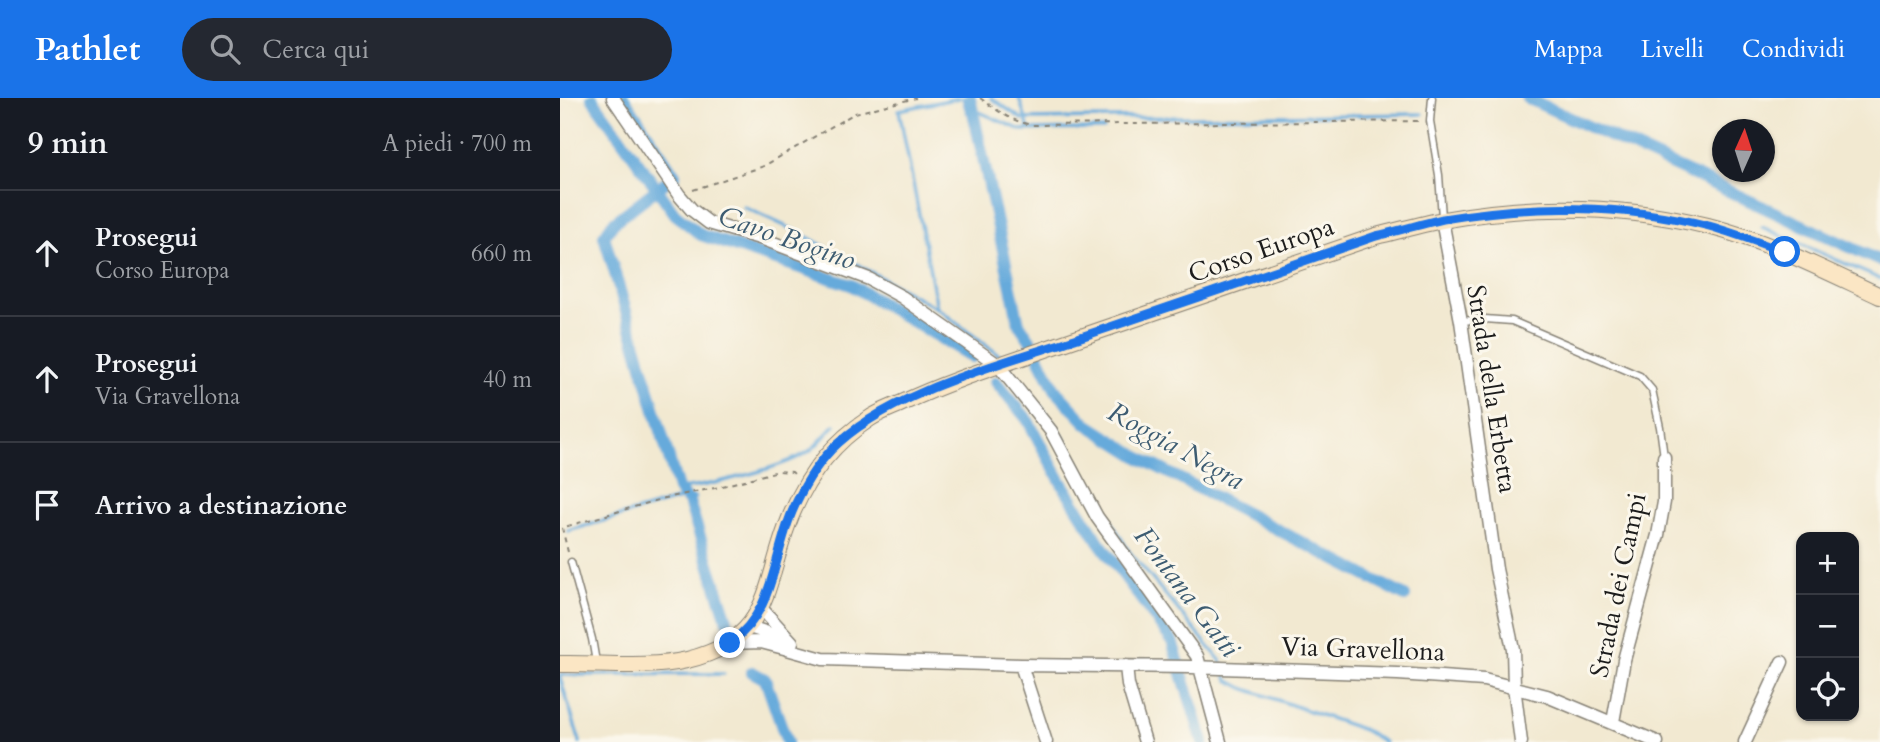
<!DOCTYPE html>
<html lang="it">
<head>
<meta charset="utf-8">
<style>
  body { margin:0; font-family:Cardo,serif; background:#242831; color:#f1f3f6 }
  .controls { position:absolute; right:21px; bottom:21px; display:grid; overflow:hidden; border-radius:14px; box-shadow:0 2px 5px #0004 }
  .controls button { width:63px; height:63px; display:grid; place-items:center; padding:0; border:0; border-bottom:2px solid #363941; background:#171b24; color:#f1f3f6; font:35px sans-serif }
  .compass { position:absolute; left:1152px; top:21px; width:63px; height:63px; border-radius:50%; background:#171b24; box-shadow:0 2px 5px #0004; rotate:3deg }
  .stop { position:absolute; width:21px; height:21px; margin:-16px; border:5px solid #1a73e8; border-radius:50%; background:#fff }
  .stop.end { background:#1a73e8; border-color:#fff; box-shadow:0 2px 7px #0008 }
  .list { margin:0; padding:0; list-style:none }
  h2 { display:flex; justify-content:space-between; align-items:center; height:91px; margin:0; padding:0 28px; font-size:30px }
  h2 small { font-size:23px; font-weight:400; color:#9ea1a6 }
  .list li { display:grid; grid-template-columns:46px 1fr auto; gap:21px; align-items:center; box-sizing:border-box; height:126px; padding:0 28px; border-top:2px solid #363941 }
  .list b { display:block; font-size:26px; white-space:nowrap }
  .list p { margin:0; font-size:23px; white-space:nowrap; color:#9ea1a6 }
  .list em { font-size:23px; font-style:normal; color:#9ea1a6 }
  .icon { flex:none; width:38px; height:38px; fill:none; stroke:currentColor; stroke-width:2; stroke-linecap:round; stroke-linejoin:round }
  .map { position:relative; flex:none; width:1320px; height:644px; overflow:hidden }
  header { display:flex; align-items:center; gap:42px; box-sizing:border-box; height:98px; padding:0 35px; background:#1a73e8; color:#fff }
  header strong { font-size:33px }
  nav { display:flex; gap:38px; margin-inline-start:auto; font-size:24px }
  .search { width:490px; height:63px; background:#242831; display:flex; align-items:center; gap:18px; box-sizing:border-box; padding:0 24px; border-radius:38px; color:#9ea1a6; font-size:26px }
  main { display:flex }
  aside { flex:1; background:#171b24 }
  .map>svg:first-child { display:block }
</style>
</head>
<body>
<header>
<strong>Pathlet</strong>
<div class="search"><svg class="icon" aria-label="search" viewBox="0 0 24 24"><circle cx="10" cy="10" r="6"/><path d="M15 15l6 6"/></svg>Cerca qui</div>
<nav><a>Mappa</a><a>Livelli</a><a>Condividi</a></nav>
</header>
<main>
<aside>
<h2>9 min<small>A piedi · 700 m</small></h2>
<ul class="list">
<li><svg class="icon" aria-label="ahead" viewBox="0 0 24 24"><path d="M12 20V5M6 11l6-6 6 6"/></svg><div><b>Prosegui</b><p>Corso Europa</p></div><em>660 m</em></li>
<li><svg class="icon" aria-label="ahead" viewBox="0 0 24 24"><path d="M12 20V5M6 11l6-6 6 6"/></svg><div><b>Prosegui</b><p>Via Gravellona</p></div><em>40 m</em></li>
<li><svg class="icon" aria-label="arrive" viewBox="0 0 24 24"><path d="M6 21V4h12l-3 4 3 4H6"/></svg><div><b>Arrivo a destinazione</b></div></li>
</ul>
</aside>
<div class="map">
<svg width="1320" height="644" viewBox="0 0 1320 644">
  <rect width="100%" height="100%" fill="#fbf7ec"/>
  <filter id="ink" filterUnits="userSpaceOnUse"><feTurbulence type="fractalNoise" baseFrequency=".0143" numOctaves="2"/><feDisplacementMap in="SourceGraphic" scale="14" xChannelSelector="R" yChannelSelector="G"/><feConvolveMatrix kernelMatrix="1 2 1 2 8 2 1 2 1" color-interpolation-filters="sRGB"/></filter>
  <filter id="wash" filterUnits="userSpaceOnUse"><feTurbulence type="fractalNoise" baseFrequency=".00686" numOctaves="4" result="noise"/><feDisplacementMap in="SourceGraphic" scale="28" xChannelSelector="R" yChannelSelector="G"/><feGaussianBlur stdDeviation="1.57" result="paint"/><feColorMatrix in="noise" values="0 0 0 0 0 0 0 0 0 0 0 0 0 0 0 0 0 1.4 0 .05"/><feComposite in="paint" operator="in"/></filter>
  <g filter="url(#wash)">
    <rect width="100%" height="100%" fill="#f2e9d1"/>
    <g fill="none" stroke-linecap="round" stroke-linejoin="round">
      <path stroke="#66aadb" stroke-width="3.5" d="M403,0L407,14L417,13L461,32L544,31
        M431,0L462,21L862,16
        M459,0L469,31
        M184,109L238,134L377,210L439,257
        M1202,129L1320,181
        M377,210L339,12L399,0
        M464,288L496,328L568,452L660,562L668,582L683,590L804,632L824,644
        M118,391C145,389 232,368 252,351C260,344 267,335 275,327
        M8,433L130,398L135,400
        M0,577L164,576
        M0,580L20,644"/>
      <path stroke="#66aadb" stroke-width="12" d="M32,0L115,116L141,137L291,187L412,259
        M64,0L115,77L53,125L44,138L118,391L129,404L167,522
        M410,0L459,226L470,242L496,293L527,326L582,361L845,498
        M967,0L1320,163
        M436,284L467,321L501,384L539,444L612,543L643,644
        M192,574L205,581L227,644"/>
    </g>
  </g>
  <g filter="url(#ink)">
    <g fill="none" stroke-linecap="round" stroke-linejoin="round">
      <g stroke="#878276" stroke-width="9">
        <path id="service" d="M872,0L870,23L879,77L882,119
          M901,223L925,221L952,223L1080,278L1092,292L1100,329L1104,359
          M11,464L32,541L36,564"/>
      </g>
      <g stroke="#878276" stroke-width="15">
        <path id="minor" d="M53,0L119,97L132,112L149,125L203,141L309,181L342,199L438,267L491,333L537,419L637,558L660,644
          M882,122L901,223L936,471L953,551L954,588L961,644
          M201,510L232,544
          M189,529L208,535L227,551L263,561L461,567L631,569L838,576L924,582L987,598L1097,644
          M170,545L201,544L224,550
          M461,567L486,644
          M566,568L568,587L585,644
          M1053,624L1064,562L1098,437L1104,404V359
          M1185,644L1222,564"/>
      </g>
      <g stroke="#878276" stroke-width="18">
        <path id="secondary" d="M0,566C40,565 88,571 127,562C217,540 202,482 233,413C249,376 275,343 309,321C319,314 331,310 342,305C389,283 437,268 486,251C596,214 706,176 816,138C838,133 861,126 883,122C970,106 1061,107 1148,128C1208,143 1264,172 1320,198"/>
      </g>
      <path stroke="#878276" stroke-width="2" stroke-dasharray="5 5" stroke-linecap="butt" d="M420,0C440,14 448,22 472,27L862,23
        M133,92L204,68L295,15L356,0
        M8,454L2,430L8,428L105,400L155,390L218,373L232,374L235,377"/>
      <use href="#service" stroke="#fff" stroke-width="6"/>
      <use href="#minor" stroke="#fff" stroke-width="12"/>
      <use href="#secondary" stroke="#fbe6c4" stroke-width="16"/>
    </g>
  </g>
  <g fill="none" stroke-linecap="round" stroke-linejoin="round" filter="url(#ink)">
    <path stroke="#1a73e8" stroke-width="9" d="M170,545C215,513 212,462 232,414C241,393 255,369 271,352C326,295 441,266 515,241C616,207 716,173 816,138C838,133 861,126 883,121C970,106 1063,106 1149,128C1174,135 1200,145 1225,154"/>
  </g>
  <g text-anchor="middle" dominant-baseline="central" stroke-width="6" stroke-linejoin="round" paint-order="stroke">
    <g font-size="26" fill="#1c1c1c" stroke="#fbf7ec">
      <text transform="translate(701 152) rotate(-19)">Corso Europa</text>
      <text transform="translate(932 291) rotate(81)">Strada della Erbetta</text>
      <text transform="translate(1058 487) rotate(-78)">Strada dei Campi</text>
      <text transform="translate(803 551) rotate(2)">Via Gravellona</text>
    </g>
    <g font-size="28" font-style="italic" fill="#3d5c72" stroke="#fbf7ec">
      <text transform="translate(227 140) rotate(19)">Cavo Bogino</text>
      <text transform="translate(616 348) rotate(29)">Roggia Negra</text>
      <text transform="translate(627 494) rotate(53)">Fontana Gatti</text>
    </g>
  </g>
</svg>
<div class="controls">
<button>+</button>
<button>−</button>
<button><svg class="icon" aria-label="locate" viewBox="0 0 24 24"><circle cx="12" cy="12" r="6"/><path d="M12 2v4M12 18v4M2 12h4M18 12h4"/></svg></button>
</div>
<svg class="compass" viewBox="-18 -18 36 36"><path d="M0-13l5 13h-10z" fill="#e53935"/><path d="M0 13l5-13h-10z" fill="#9ea1a6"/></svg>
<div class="stop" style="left:1225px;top:154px"></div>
<div class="stop end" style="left:170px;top:545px"></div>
</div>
</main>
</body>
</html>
